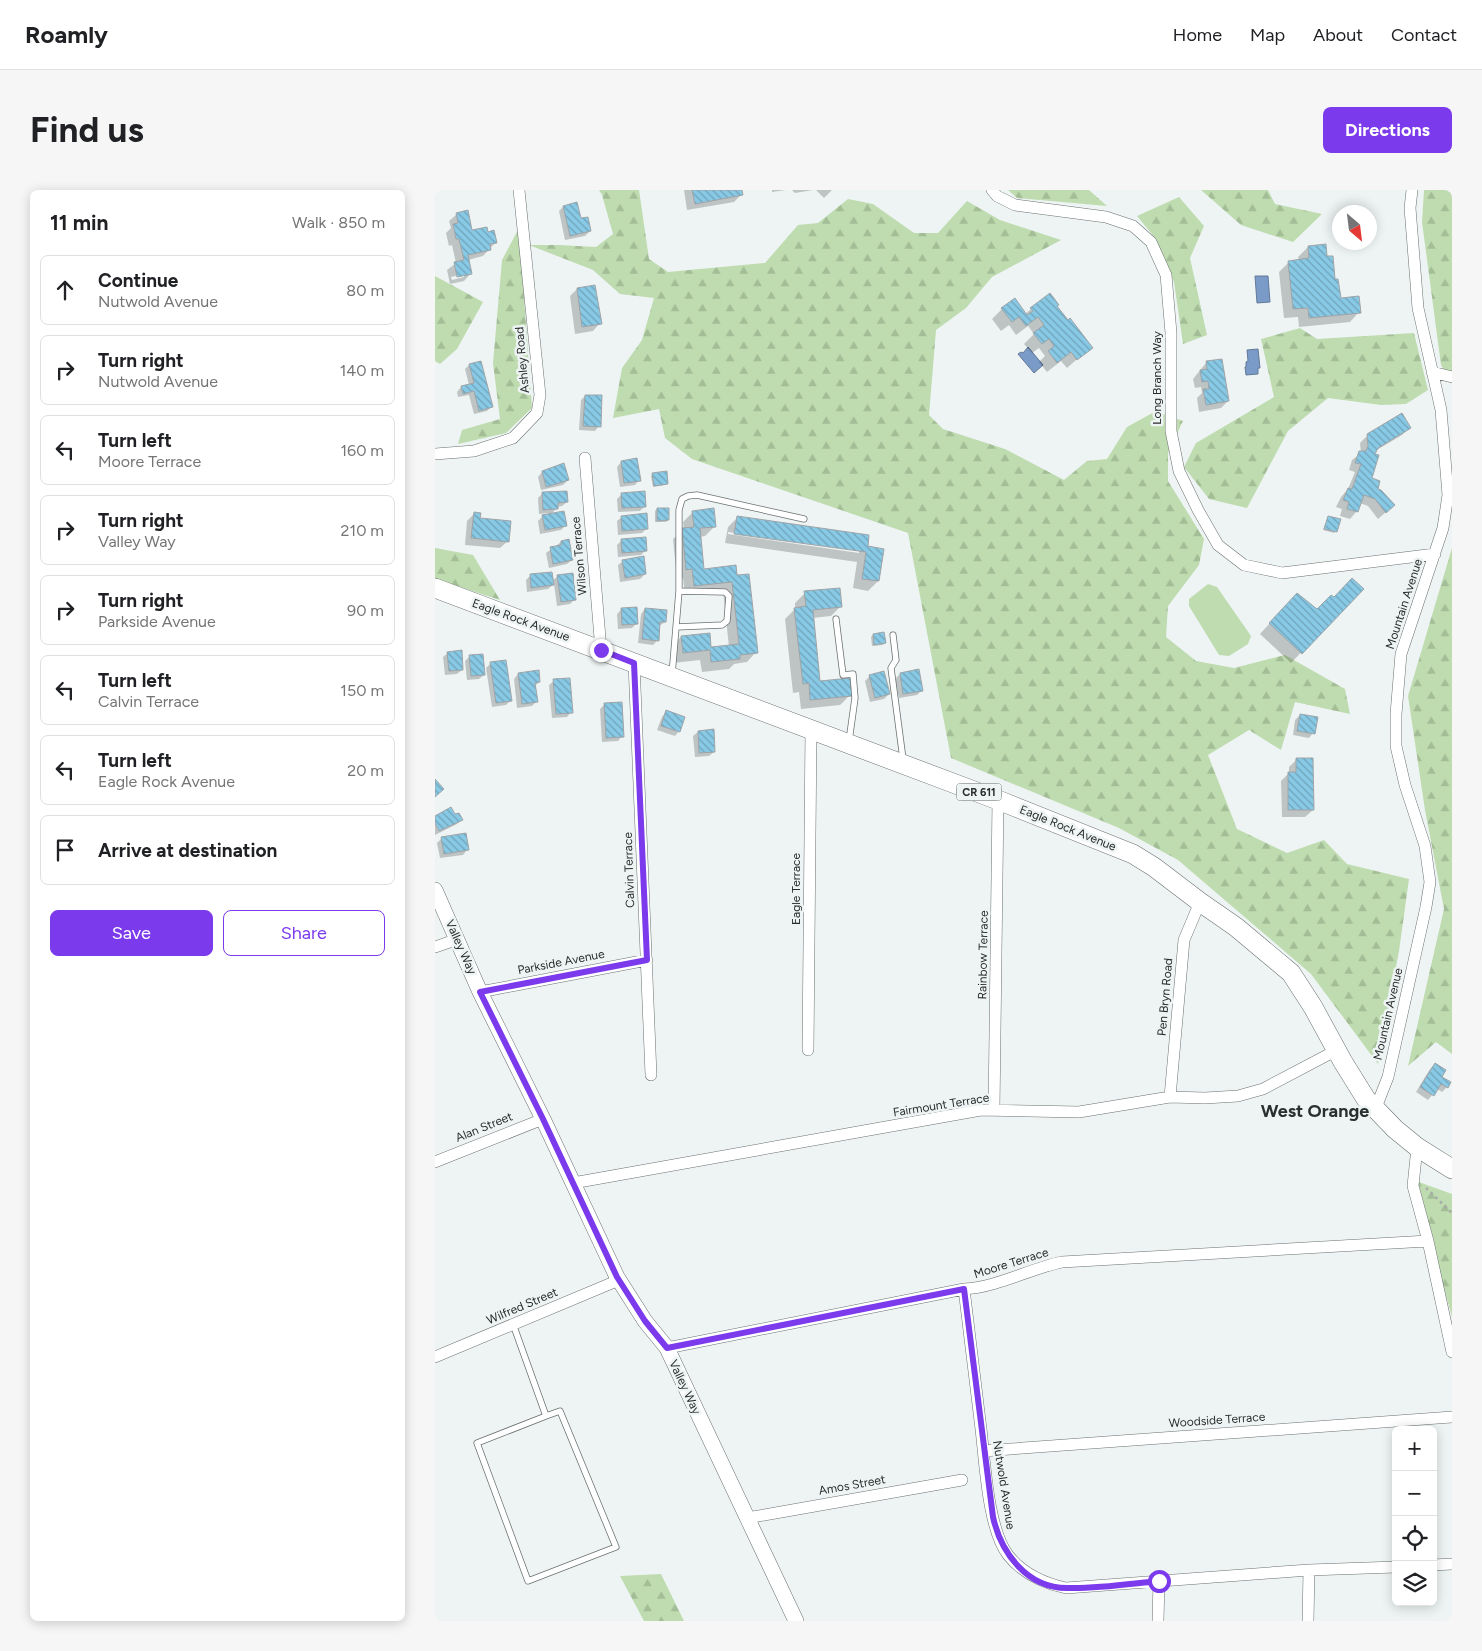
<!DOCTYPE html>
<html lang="en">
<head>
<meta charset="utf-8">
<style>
  body { margin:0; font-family:Figtree,sans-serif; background:#f6f6f6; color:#202124 }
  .controls { position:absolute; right:15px; bottom:15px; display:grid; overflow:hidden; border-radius:8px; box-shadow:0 2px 12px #0003 }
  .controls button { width:45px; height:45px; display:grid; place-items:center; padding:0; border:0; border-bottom:1px solid #e0e0e0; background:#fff; color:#202124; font:25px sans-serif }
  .compass { position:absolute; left:897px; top:15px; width:45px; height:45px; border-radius:50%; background:#fff; box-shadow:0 2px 12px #0003; rotate:152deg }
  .stop { position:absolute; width:15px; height:15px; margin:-11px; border:4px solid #7c3aed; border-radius:50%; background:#fff }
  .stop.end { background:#7c3aed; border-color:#fff; box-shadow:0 1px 5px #0008 }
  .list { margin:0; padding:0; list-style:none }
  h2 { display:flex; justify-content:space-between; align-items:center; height:65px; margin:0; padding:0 20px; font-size:21px }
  h2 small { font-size:16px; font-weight:400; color:#757577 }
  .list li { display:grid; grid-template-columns:32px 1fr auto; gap:15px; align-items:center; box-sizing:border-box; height:70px; margin:0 10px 10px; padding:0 10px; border:1px solid #e0e0e0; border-radius:8px }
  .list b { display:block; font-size:19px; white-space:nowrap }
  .list p { margin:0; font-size:16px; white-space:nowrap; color:#757577 }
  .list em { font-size:16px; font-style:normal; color:#757577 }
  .actions { display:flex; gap:10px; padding:15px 20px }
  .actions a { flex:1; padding:11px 0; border:1px solid #7c3aed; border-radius:8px; text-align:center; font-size:18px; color:#7c3aed }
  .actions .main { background:#7c3aed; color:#fff }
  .icon { flex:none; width:28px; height:28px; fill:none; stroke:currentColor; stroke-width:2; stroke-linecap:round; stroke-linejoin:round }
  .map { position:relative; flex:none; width:1017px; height:1431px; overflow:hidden; border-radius:8px }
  header { display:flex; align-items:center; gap:30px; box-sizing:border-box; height:70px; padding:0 25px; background:#fff; border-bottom:1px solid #e0e0e0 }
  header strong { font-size:24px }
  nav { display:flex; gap:28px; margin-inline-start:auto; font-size:18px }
  .intro { display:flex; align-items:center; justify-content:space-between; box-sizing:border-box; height:120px; padding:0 30px }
  h1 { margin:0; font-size:35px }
  .button { padding:12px 22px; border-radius:8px; background:#7c3aed; color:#fff; font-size:18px; font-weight:700 }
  main { display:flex; gap:30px; padding:0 30px }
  aside { flex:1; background:#fff; border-radius:8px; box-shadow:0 2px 12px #0003 }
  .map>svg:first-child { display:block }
</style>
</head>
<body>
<header>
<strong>Roamly</strong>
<nav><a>Home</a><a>Map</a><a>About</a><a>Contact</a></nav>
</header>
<div class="intro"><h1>Find us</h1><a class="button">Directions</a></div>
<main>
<aside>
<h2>11 min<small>Walk · 850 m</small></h2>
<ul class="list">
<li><svg class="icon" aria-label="ahead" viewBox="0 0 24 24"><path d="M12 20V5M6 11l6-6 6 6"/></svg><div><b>Continue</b><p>Nutwold Avenue</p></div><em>80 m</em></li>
<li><svg class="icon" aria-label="right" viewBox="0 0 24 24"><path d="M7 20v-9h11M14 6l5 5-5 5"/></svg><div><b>Turn right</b><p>Nutwold Avenue</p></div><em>140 m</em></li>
<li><svg class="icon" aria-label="left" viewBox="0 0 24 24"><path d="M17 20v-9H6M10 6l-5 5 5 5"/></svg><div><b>Turn left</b><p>Moore Terrace</p></div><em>160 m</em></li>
<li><svg class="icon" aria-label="right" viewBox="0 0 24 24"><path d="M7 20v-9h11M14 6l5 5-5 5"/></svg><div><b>Turn right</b><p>Valley Way</p></div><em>210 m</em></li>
<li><svg class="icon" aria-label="right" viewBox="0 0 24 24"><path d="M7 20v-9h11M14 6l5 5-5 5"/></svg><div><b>Turn right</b><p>Parkside Avenue</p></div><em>90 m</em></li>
<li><svg class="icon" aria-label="left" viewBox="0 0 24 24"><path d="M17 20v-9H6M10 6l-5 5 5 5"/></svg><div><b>Turn left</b><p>Calvin Terrace</p></div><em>150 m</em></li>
<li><svg class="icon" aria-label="left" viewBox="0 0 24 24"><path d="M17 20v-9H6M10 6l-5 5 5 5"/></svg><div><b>Turn left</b><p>Eagle Rock Avenue</p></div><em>20 m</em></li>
<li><svg class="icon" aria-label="arrive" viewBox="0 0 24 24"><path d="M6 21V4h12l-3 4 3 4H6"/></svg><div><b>Arrive at destination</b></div></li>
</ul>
<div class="actions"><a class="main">Save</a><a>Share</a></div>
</aside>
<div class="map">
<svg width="1017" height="1431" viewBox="0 0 1017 1431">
  <defs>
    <pattern id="forest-firs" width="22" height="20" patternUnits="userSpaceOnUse" patternTransform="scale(1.25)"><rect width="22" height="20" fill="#bedcaf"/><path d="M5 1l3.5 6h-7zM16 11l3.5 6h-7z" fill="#a3bd97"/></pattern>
    <pattern id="building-back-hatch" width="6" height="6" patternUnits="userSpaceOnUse" patternTransform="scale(1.25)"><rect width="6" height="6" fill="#88c9e5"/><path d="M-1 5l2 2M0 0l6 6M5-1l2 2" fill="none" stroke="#6fa3ba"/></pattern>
  </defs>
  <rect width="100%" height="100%" fill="#eef4f4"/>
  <path fill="url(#forest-firs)" d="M164,0H204L214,69L233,82L330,73L363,35L383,33L413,9L438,14L479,43H503L532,11L565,30L626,50L557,87L531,118L501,140L494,225L508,239L570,259L629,290L652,271L672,269L692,237L721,221L748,231L733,263V291L769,349L764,375L733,416L731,447L761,471L799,478L850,465L910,499L915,524L860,512L846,560L814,540L773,565L802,639L852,663L889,650L912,674L974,689L964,761L943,874L876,784L743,670L684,638L516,568L473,343L257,269L230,248L224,219L178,228L187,178L207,150L219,108L185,104L158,80L94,55H124L161,57L178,44L167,5Z
    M573,0H654L672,16L582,8Z
    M766,0H833L840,14L887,24L858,52L806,35Z
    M989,0H1017V194L1006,175L987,32Z
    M744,7L769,36L755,68L772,145L748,154L739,92L721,49L702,26Z
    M84,38L97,218L71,243L23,254L27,240L65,229L58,173L67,70Z
    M0,86L48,112L22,159L5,174L0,171Z
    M865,138L882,149L979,143L993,200L971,214L946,215L893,208L853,241L812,318L774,309L749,277L761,253L839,207L826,149Z
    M0,358L38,365L65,410L0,389Z
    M1017,358V864L1001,852L973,876L1009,719L990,620L973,506Z
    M981,991L1017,1004V1127L980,992Z
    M226,1384L249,1431H209L185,1386Z"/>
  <path fill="#bedcaf" d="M773,394L782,397L816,446L813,454L794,466L784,465L754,416V409Z"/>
  <path fill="#7a9ac8" stroke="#627999" d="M820,86H833L835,112L822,113Z
    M593,157L608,175L599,183L583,164L586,162L588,163Z
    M823,159L825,178H823V184L811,185L810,177H811V172L813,171L812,160Z"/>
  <path fill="#0003" fill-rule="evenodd" d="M249,0H306L307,4L299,12L252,20Z
    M337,0H351L337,2Z
    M357,0H378L360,3Z
    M381,0H397L389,8Z
    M128,17L145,30L155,41L150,46L130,50L124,21Z
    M22,24L36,42L52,43L61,52L48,66L33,70L36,83L29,91L15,94L12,80L21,73L17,55L14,56L11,43L16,38L14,31ZM29,84V87L17,90L16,87Z
    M873,57L899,90L905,110L924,122L915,132L864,137L863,127L849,128L844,82L854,72L864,71L863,67Z
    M159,96L165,133L158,141L140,144L135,106L142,99Z
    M621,116L656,157L632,178L626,171L612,182L604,172L610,166L604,158L597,163L589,154L599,144L593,136L581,145L574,135L566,141L557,129L567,119L590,124L596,119Z
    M786,170L793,211L786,218L764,222L762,208L767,203L766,197L760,198L758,189L771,173Z
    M34,175L56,217L52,221L39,224L34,205L23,207L22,202L26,197L34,195L30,179Z
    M150,206L164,236L160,241L144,240L146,210Z
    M974,238L967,245L940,261L935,289L951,322L943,329L933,316L925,313L922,321L915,329L905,326L907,319L901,317L906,307L913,299L920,282L914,280L917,270L926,263L925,253L933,245Z
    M186,272L204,290L200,295L185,297L182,277Z
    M129,275L133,290L128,295L106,300L103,287L107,282Z
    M218,284L232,293L230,295L218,297L216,286Z
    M107,304L132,312L127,316L122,317L116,325L130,336L126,340L105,344L103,331L108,326L114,325V323L104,324L103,308Z
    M187,304L210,316L205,321L183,322L182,309Z
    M222,319L233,330L231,332H220V321Z
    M258,322L280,336L270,346L264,347L268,380L300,376L321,462L312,472L299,474L294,479L267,482L265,470L238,473L236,457L246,447L275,459L294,457L288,401L250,405L248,388L242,389L238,349L249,339L248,332Z
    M40,323L44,329L73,351L65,358L30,355L32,331Z
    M187,327L212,338L207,343L183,345L182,331Z
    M303,327L431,357L443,391L433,401L418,398L422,372L290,353L293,337ZM293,342L424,360V363L293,344Z
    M893,327L901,341L899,343L888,340Z
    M187,350L211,360L206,365L183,367L182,355Z
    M126,352L137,370L132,374L114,378L111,363Z
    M188,371L210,384L205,389L185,392L183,375Z
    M95,386L117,391L123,386L140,409L135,414L122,416L119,394L113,399L92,402L91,390Z
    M927,399L856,473L825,444L852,414L882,421L899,409Z
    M370,403L406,416L396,426L377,428L384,492L415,505L405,515L366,519L364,502L358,503L350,429L360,419V413Z
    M187,419L202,433L197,438L183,439L182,424Z
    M210,419L230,432L224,436L223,450L218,455L203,453L206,424Z
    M438,445L450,453L448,455L437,456L436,447Z
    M13,463L27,480L22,484L10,485L8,467Z
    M35,466L49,485L44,489L32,490L30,471Z
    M56,473L76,510L71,515L57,517L51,478Z
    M483,481L487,500L482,505L464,508L460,489L465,484Z
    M83,484L104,492L99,497L101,512L97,516L82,518L79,489Z
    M435,486L454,504L449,509L435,512L430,491Z
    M119,491L136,522L132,527L117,528L114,495Z
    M170,514L187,546L183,551L167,552L165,519Z
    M231,522L244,541L240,546L222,540L227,527Z
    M865,525L878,543L874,548L858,545L860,530Z
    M263,542L279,562L274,566L260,567L258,546Z
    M862,569L878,620L870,627H847L846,591L854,583V577Z
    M20,626L26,629L22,634L0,645V627Z
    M7,648L32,660L28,665L5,668L2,653Z
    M1000,874L1012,897L1007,902L1002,899L993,910L981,902L995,879Z"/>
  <path fill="url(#building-back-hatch)" stroke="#a0a4a7" d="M257,0H307L308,5L260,14Z
    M142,12L146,28L153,27L156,41L135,46L128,16Z
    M33,20L37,40L52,37L53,42L59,40L62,53L55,54L56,60L33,65L37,84L22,87L19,72L29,70L24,49H21L18,34L23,33L21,23Z
    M891,54L892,66H898L900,89H903L906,108L924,106L926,123L874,128L873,118L858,119L853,71L874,68L873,56Z
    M160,95L167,134L147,137L142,98Z
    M615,103L624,115L622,116L633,130L635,128L658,158L642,170L636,162L622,173L613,161L619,156L614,149L607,154L598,143L609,135L603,127L591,136L584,127L577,132L566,118L580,108L592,125L598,121L595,118Z
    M787,169L794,211L771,215L768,199H774L773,191L767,192L765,180L772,179L771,171Z
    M46,171L58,217L44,221L39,201L28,204L26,196L39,193L34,174Z
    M150,205H167L166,237L148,236Z
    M967,223L976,238L943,258L940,264L944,265L937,288L945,291L943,299L946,300L960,315L951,323L940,309L929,305L923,322L912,319L914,312L908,310L913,298L917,299L926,274L920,273L924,261H931L933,256L932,244Z
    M202,268L206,291L189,293L186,271Z
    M129,273L134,290L111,297L107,281Z
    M232,281L233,294L219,296L217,283Z
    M132,301L133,312L123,313V319L108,320L107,302Z
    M210,301L211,317L187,318L186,303Z
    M222,318H234V330L222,331Z
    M279,318L281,337L265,338L269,379L301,375L302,385L314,384L323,463L305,465V469L276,472L275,460L248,463L246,446L275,443L276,457L304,454L297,392L259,396L257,379L251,380L247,338L259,337L257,321Z
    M129,321L132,336L110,340L107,325Z
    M39,322L46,323L45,328L76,331L74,352L36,348Z
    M212,323L213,339L187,341L186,326Z
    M302,326L434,345L433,356L449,359L444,391L427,389L431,362L299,344Z
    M893,326L906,329L902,342L889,339Z
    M211,347L212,361L187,363L186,349Z
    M134,349L138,370L118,374L115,357L126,355V351Z
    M209,366L211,384L190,388L187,370Z
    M117,382L119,395L96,398L95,384Z
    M138,383L141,410L126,412L122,385Z
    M917,388L929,399L867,464L834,433L862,403L882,419L896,405L899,407Z
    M405,398L407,417L378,420L385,491L415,488L417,506L375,510L374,493L368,494L359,418L371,416L369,401Z
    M202,417L203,434L187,435L186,418Z
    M210,418L232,420L231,432H225L224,451L207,449Z
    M449,442L451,453L439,455L438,444Z
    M27,460L28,480L14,481L12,462Z
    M48,464L50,485L36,486L34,465Z
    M71,470L77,511L61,513L55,472Z
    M484,479L488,501L468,504L465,483Z
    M104,480L105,492L100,493L103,512L87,514L83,483Z
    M449,481L455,504L440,508L434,485Z
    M135,488L138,523L121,524L118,489Z
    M187,512L189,547L171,548L169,513Z
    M231,520L250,527L245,542L226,536Z
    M865,524L883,527L880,544L862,541Z
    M279,539L280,562L264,563L263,541Z
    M861,568H878L879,620H853V582H861Z
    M0,589L9,599L0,607Z
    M16,617L20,624L24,623L28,630L4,641L0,633V626Z
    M31,643L34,660L9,664L6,647Z
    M1000,873L1011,880L1007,887L1016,892L1013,898L1006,894L999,906L985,897Z"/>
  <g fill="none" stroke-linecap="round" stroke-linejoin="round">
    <g stroke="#6b7070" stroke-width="7">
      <path id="service" d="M401,429L408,485L418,484L420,508L414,551
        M241,437L287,435L292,431L294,406L290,402L244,401
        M458,445L461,470L456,478L468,569
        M237,485L244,401V320L247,309L253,306L262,305L369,329
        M78,1134L111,1226L125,1221L181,1357L93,1391L42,1253L111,1226"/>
    </g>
    <g stroke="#6b7070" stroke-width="12">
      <path id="minor" d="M557,0L562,6L580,15L671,27L698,36L716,52L731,85L736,143V241L744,281L763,320L783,355L809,375L847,383L1000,364
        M997,182L1017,187
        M0,264L39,261L78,248L102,223L105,205L84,0
        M150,268L166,460
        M199,473L216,885
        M0,757L23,749
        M45,802L212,770
        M373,860L376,539
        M735,907L749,750L765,712
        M559,920L563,610
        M940,920L953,887L991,717L995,692L990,656L970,595L961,556V524L966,464L1008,338L1013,305L1006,220L983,118L975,18L977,0
        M982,957L978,996L993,1051L1017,1162
        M0,972L108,929
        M138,993L546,920L644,922L735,907L770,908L803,906L828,899L902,860
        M529,1099C535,1146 540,1193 546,1239C550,1273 553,1339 573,1365C588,1384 608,1393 631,1398L874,1380L961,1377
        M232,1158L529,1099C563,1097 594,1079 627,1072L993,1051
        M0,1167L184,1090
        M548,1261L1017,1227
        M312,1328L527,1290
        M998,1375L1017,1374
        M723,1431L724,1391
        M873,1431L874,1380"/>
    </g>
    <g stroke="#6b7070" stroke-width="16">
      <path id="tertiary" d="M0,700L45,802L108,929L182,1087L210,1131L232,1158L361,1431"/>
    </g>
    <g stroke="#6b7070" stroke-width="20">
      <path id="primary" d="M0,398L563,610L698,664L719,677L765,712L801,737L856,783L878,817L908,872L931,909L960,939L982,957L1017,979"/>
    </g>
    <path stroke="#a6aaaa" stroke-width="2.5" stroke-dasharray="2.5 4" stroke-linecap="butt" d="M991,998L1017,1023"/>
    <use href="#service" stroke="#fff" stroke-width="5.5"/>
    <use href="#minor" stroke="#fff" stroke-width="11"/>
    <use href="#tertiary" stroke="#fff" stroke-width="15"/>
    <use href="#primary" stroke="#fff" stroke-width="19"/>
  </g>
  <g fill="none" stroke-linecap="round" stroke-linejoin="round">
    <path stroke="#7c3aed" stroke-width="6" d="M166,460L199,473L212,770L45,802L108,929L182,1087L210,1131L232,1158L529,1099L558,1327C566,1363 592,1398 632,1398C662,1399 694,1394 724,1391"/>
  </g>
  <g text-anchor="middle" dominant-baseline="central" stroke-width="5" stroke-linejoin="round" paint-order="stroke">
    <rect fill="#eef4f4" stroke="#656868" stroke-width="1" x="521.5" y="593.5" width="45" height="17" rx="4"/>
    <g font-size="11" font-weight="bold" fill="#2a2c2c">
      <text x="544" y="602">CR 611</text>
    </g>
    <g font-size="12" fill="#2a2c2c" stroke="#eef4f4">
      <text transform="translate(87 170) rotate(-95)">Ashley Road</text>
      <text transform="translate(722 188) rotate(-90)">Long Branch Way</text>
      <text transform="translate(144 366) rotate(-95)">Wilson Terrace</text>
      <text transform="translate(969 414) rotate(-72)">Mountain Avenue</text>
      <text transform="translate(86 430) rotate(20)">Eagle Rock Avenue</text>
      <text transform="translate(633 638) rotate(22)">Eagle Rock Avenue</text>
      <text transform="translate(194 680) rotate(-92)">Calvin Terrace</text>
      <text transform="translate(361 699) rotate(-90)">Eagle Terrace</text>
      <text transform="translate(26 757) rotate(66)">Valley Way</text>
      <text transform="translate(548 765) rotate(-89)">Rainbow Terrace</text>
      <text transform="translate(126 772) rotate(-11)">Parkside Avenue</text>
      <text transform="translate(730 807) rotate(-85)">Pen Bryn Road</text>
      <text transform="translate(953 824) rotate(-77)">Mountain Avenue</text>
      <text transform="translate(506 915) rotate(-9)">Fairmount Terrace</text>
      <text transform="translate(49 937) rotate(-22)">Alan Street</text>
      <text transform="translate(576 1073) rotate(-17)">Moore Terrace</text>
      <text transform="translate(87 1116) rotate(-23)">Wilfred Street</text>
      <text transform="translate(250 1197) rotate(65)">Valley Way</text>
      <text transform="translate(782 1230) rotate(-4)">Woodside Terrace</text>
      <text transform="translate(417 1295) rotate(-10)">Amos Street</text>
      <text transform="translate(569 1295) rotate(81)">Nutwold Avenue</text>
    </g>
    <g font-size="18" font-weight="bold" fill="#2a2f2f" stroke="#eef4f4">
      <text x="880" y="921">West Orange</text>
    </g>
  </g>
</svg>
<div class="controls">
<button>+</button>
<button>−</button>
<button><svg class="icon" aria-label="locate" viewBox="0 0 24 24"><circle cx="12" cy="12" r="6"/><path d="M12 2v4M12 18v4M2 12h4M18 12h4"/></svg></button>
<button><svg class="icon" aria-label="layers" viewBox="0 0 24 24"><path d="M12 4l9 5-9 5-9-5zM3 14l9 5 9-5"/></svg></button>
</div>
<svg class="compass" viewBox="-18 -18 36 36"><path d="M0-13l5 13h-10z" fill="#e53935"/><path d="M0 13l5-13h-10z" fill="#757577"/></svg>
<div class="stop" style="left:724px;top:1391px"></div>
<div class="stop end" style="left:166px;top:460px"></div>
</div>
</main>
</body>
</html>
